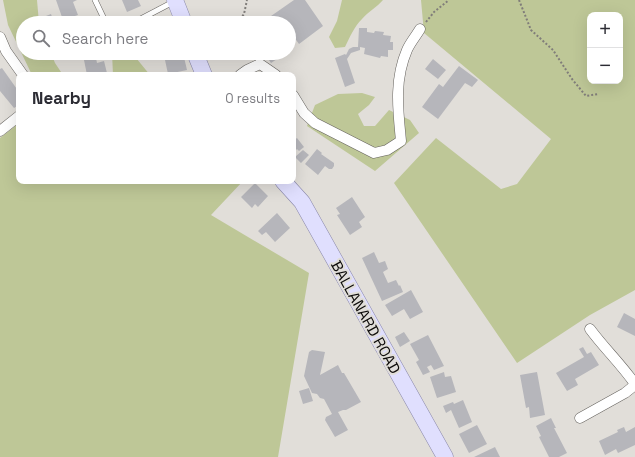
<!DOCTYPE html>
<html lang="en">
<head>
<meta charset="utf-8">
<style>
  body { margin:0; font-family:"Space Grotesk",sans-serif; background:#f2f2f3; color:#2b2b33 }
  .controls { position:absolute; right:12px; top:12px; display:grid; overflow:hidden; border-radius:8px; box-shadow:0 4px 16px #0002 }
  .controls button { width:36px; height:36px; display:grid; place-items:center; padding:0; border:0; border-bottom:1px solid #e1e1e2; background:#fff; color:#2b2b33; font:20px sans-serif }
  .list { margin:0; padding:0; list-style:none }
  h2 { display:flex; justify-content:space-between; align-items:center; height:52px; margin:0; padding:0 16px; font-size:17px }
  h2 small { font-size:13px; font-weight:400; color:#7c7c81 }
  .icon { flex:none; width:22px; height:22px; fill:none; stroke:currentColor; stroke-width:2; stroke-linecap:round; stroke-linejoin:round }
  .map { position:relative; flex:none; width:635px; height:457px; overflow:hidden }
  .search { position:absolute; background:#fff; box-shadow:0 4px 16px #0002; left:16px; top:16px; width:280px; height:44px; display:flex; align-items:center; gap:10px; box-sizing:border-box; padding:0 14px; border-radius:22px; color:#7c7c81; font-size:15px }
  .panel { position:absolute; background:#fff; box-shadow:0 4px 16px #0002; left:16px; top:72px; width:280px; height:112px; border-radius:8px }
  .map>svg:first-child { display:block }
</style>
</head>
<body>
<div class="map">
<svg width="635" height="457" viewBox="0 0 635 457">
  <rect width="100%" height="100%" fill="#e1ded9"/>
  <path fill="#bec797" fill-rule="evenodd" d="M3,0H37L39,23H23V53H51L55,63L63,75H32L8,25Z
    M342,0H383C377,7 368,12 362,19C354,27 350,37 345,47L335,48L329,37L337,21Z
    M421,0H635V290L590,315L517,363L394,183L436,138L501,189L517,184L551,139L424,33ZM590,15H620V81H590Z
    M112,53H132L150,75H113Z
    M362,93L375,97L369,105L358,114L364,126H375L389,110L410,120L419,133L375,171L307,126L315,105L338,94Z
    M19,123V181H243L211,215L309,273L278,457H0V138Z"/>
  <path fill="#b6b6bb" d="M56,0H77L73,2L78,15L63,20Z
    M122,0H138L141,6L127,12Z
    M294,0H305L323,26L299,44L289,30V23H261Z
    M51,14L54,23H48L46,16Z
    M359,28H367V32L374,33L375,31L384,32L383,35L391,36L390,42H393V50H388V57L381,56L380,58L364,54L365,48L360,47V50L351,53L347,59L355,83L345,87L335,58L345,54L346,55L349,49L353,47H358Z
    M92,53H95L97,63L104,61L107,73L99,75H87L83,55Z
    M177,53H183L187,70L168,74L165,60L178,57Z
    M264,53H286L271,63Z
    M433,59L446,70L438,79L425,69Z
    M459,66L478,80L472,87L465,83L438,119L422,107L439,84L443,87Z
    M2,68L19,92V105L14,108L0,91V69Z
    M297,138L304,147L299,151L297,149L293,153V141Z
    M317,149L322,153L321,154L334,163V166L332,169H329L325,166L318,175L305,164Z
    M303,150L309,155L301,163L295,157Z
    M255,183L268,196L258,207L255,204L252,208L241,197Z
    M352,197L365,217L359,222L362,227L350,235L337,215L340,214L336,208Z
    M277,213L290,228L275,242L266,232L262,235L258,231Z
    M374,252L379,263L385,261L388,269L383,272L388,283L396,280L399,286L400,285L403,292L382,301L362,258Z
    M411,290L423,312L410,319L404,309L392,316L385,305Z
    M624,313L635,319V336L617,327Z
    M404,332L410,341L400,347L395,337Z
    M428,335L444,366L434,370L431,365L427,367L430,372L423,375L416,362L419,360L410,344Z
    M583,347L587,354L591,352L599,365L575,379L578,385L567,391L556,373L584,357L579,349Z
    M312,350L325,352L320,375L338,365L342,373H344L361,402L346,410H343L338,412L348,430L335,437L325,420L326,417L332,414L324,399L320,398L317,394L312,393L304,376L309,352Z
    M444,372L445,377L451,376L456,392L437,398L430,377Z
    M537,372L545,415L530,418L529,407L526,408L520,375Z
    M309,388L313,401L303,404L299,391Z
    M463,400L472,422L459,428L451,410L446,413L443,406L453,402L454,404Z
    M551,418L556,428H554L567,453L559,457H549L539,437L541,436L536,426Z
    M477,425L487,444L469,453L459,434Z
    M624,427L626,432L635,427V445L618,453L616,449L605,455L599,441L618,432L617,430Z
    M495,447L500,457H474Z"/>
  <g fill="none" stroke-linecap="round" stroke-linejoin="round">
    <g stroke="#65625e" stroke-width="6">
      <path id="lane" d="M95,0L106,23
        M133,23L173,2
        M256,53L260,64"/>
    </g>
    <g stroke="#65625e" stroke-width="11">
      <path id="street" d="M0,37L6,51L23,75
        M240,75L247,70L260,64L276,75
        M293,95L304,113L315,123L374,153L387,150L401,141C398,110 394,80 407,50C410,43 416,36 420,29
        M0,131L19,116
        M590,329C604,348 621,364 635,384
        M580,418L625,393L635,385"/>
    </g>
    <g stroke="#8987a9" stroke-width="17">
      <path id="primary" d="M175,0L184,23
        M195,53L204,75
        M283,181L302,202L445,457"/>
    </g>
    <path stroke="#807d7a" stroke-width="2" stroke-dasharray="2 2" stroke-linecap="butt" d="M519,0L531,30L553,50L572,79L586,96L598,94
      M426,22L434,12L449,0
      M238,23L244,14L247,0"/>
    <use href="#lane" stroke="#fff" stroke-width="5"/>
    <use href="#street" stroke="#fff" stroke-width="10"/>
    <use href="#primary" stroke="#e0dffe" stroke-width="16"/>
  </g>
  <g text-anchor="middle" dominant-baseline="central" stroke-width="4" stroke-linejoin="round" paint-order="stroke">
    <g font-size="15" fill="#0e0c0b" stroke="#e1ded9">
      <text transform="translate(366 317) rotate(61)">BALLANARD ROAD</text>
    </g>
  </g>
</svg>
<div class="controls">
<button>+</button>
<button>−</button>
</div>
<div class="search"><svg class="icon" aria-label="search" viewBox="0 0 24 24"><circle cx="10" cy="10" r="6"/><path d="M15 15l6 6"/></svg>Search here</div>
<section class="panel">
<h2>Nearby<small>0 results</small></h2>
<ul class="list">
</ul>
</section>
</div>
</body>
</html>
